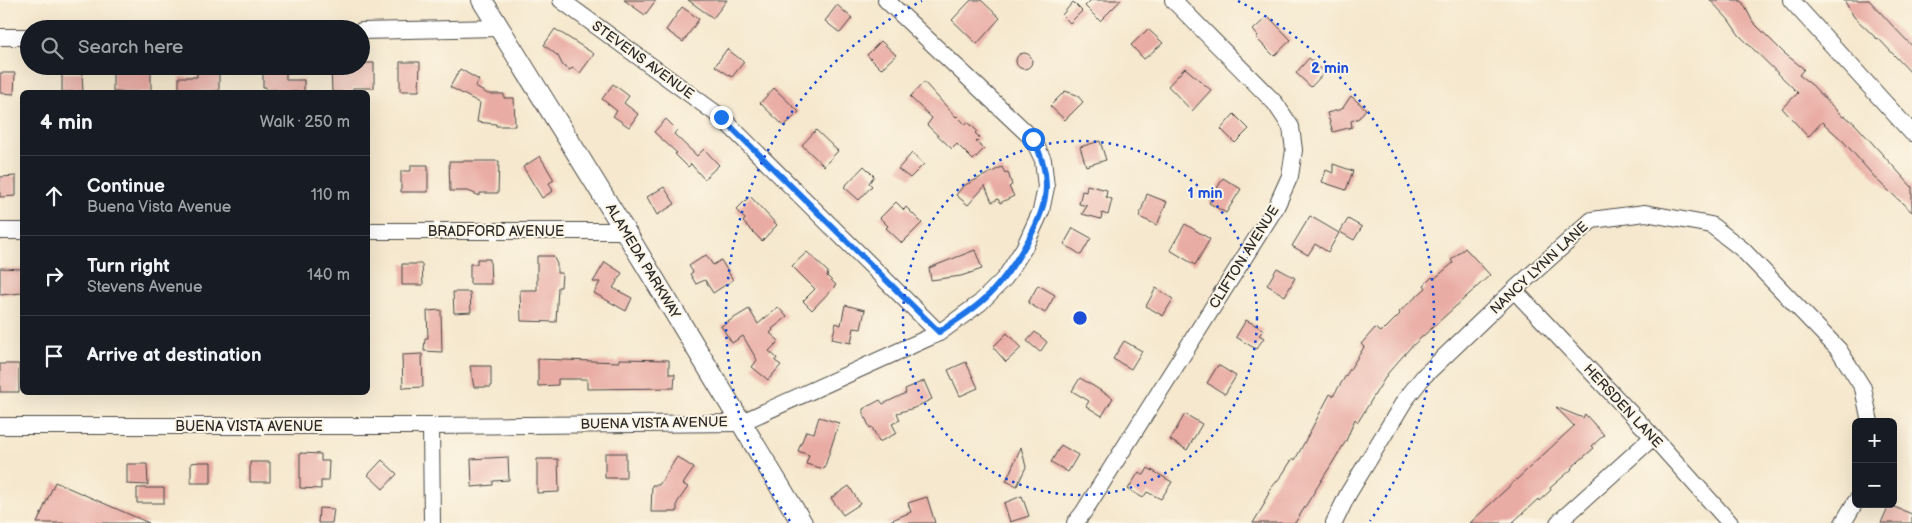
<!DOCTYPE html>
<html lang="en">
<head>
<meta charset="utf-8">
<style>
  body { margin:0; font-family:"Balsamiq Sans",sans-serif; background:#242831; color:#f1f3f6 }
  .controls { position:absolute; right:15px; bottom:15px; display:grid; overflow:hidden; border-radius:8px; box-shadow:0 5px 20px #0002 }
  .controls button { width:45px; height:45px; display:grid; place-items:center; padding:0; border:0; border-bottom:1px solid #363941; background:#171b24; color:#f1f3f6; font:25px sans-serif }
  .stop { position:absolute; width:15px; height:15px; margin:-11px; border:4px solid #1a73e8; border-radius:50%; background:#fff }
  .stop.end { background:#1a73e8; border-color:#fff; box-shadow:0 1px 5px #0008 }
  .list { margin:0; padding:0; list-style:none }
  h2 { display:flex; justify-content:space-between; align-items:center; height:65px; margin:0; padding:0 20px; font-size:21px }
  h2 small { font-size:16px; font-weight:400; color:#9ea1a6 }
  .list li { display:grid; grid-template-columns:32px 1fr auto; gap:15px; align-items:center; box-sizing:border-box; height:80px; padding:0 20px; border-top:1px solid #363941 }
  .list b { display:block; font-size:19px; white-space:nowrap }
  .list p { margin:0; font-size:16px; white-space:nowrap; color:#9ea1a6 }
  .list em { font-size:16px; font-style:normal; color:#9ea1a6 }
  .icon { flex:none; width:28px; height:28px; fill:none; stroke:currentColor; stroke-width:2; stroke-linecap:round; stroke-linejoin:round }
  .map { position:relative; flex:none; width:1912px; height:523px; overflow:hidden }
  .search { position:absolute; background:#171b24; box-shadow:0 5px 20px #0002; left:20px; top:20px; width:350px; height:55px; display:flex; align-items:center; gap:12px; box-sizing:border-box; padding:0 18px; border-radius:28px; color:#9ea1a6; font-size:19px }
  .panel { position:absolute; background:#171b24; box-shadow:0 5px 20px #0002; left:20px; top:90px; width:350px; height:305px; border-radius:8px }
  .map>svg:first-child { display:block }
</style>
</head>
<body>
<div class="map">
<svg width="1912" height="523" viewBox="0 0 1912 523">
  <rect width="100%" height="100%" fill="#fcf5e5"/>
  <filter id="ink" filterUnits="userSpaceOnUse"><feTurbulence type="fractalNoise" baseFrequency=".02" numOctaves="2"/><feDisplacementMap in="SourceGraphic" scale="10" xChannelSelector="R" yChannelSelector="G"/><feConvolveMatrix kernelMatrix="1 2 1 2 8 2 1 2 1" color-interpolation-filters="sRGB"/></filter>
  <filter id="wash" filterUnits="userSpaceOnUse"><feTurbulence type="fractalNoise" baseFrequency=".0096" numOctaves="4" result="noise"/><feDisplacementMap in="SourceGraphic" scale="20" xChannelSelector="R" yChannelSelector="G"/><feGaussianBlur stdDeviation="1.12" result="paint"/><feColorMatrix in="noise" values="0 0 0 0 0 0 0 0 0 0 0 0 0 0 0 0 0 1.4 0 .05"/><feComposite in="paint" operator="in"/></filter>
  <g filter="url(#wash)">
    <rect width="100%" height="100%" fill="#f5e8ce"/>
    <g id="blocks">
      <path fill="#e9aca4" d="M624,0H656L645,15Z
        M688,0H727L713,18Z
        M971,0H981L1000,18L977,44L952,20Z
        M1091,0H1121L1100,21L1085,6Z
        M1710,0H1739L1743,3L1753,22L1784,53L1804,69L1799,75L1812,85L1843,117L1845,116L1855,124L1912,187V212L1878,181L1843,141L1822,122L1808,137L1782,108L1798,93L1739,35L1728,19Z
        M1844,0H1869L1891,24L1912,46V74L1878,38L1877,39L1854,17Z
        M1073,2L1082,11L1070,23L1062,15Z
        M837,5L852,18L840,33L825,21Z
        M682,7L699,19L683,42L666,30Z
        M1268,16L1291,40L1274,56L1256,38L1258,36L1253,30Z
        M555,29L594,54L580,73L572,68L570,70L563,66L558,56L544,45Z
        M1148,29L1163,43L1144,59L1131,45Z
        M881,41L896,55L881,69L867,55Z
        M727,49L744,62L732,77L715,66Z
        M1016 61a8 8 0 1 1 16 0a8 8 0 1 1-16 0Z
        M1309,58L1325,72L1311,87L1296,73Z
        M400,62H420L419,91H400Z
        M361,63H374V88H353V92H332L331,66H361Z
        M113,68H151V92H113Z
        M1185,68L1211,90L1192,111L1168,86Z
        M460,69L479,80L475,87L488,94H504V98H514L515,126H496V124L477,122L480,103L450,87Z
        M219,70V91L179,92V77H197V71Z
        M263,70H286V80H304V92H277V90H266V87H263Z
        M0,73H15L14,94L0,93Z
        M62,73H82L83,92H62Z
        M924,82L956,117L957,116L965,124L968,122L977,131L975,133L980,138L976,142L984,149L973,160L957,144L952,149L927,125L932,118L910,97Z
        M613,84L629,96L624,103L638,114L629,127L613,116L617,111L602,99Z
        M774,88L799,112L784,126L760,103Z
        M1065,91L1077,95L1083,102L1065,120L1050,106Z
        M1351,96L1366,109L1359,118L1351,121L1352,127L1333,132L1327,113L1342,109Z
        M1234,114L1249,129L1235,143L1221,129Z
        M666,119L677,130L674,134L697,156L704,149L719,165L704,179L691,164L688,167L675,154L677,153L654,132Z
        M816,130L838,151L824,166L802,145Z
        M1100,141L1106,160L1086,166L1080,147Z
        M912,153L924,164L910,178L898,169Z
        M540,156L554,180L549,183L553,191L542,198L523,167Z
        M449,161H499L498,193H480V196L468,191H450Z
        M1333,164L1353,171L1346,190L1322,182L1326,170L1333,173Z
        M411,165H428V192H401V171H411Z
        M864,166L874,176L869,183L872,186L859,200L844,187Z
        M1002,167L1005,173L1008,172L1012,185L1009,187L1014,196L1000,203L998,199L992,202L985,186L968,205L956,195L963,186Z
        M16,176V196L0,197V177Z
        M1223,178L1241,189L1226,213L1209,203Z
        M1087,185L1107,190L1106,197L1112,199L1108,215L1102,213L1101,219L1082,214L1087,206L1079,204L1082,191L1086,192Z
        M664,187L675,204L657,215L647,197Z
        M1147,194L1167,202L1157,225L1139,217Z
        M750,196L777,225L762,241L743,222L745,219L736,210Z
        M896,202L904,210L906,207L922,223L902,243L886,228L888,226L880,218Z
        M1310,216L1339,233L1328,252L1315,244L1308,255L1292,246Z
        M1348,219L1362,227L1354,240L1340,232Z
        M1185,224L1210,239L1195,265L1170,250Z
        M1073,228L1091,238L1081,255L1064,244Z
        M1465,248L1490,275L1410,348L1388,373L1358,422L1355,419L1346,441L1295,523H1253L1265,503L1264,502L1269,493L1268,492L1282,475L1293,458L1295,460L1330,394L1333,396L1364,347L1361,344L1375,328L1380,332L1384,328L1385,329L1400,314L1399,312L1426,288L1424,285L1432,277L1434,279L1453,263L1451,260Z
        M975,250L982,269L961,276L931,280L929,268Z
        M807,252L828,272L827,276L836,285L812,310L803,301L815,289L792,266Z
        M706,255L713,265L721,260L733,280L713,293L705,280L696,284L690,274L693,272L689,266Z
        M537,256H553L557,264V273H562L561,287H558L556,322L521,321L520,290H537Z
        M477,259H490L491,284H470V264H477Z
        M605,262L622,273L613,288L632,298L626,311L594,293L600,282H593Z
        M402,264H422L423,285H402Z
        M0,268L22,269V293L0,295Z
        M1277,268L1295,278L1285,296L1267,285Z
        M1038,285L1055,295L1045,313L1028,303Z
        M1156,288L1173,299L1163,316L1146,306Z
        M453,292H470L471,312L454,313Z
        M845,305L865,310L861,329L854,328L851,343L832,339L836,323L841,325Z
        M778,307L787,317L772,329L773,330L770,333L779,341L769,351L777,358L775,361L781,365L768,380L752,367L757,360L743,336L732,343L721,326L749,309L758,324Z
        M441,310L442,352L424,351L425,338H428L427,311Z
        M1246,320L1264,330L1259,335L1264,338L1256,349L1236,337Z
        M1035,332L1047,342L1040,352L1027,341Z
        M1007,333L1021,348L1006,362L993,347Z
        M1124,341L1142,351L1131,369L1113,359Z
        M422,354L423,387L403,388L402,355Z
        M538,359L619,362V359L669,360V374H675L674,388L587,389V379H558V385L538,386Z
        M966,362L978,388L960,396L948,370Z
        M0,364H19V392H0Z
        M1218,365L1236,376L1225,394L1207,383Z
        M470,366H491V387H474Z
        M1080,378L1113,398L1102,416L1086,406L1089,401L1072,391Z
        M924,381L932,399L914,408L897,413L900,420L892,424L897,433L879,442L872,427L870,428L863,413V409L880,400L883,404L906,393L905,389Z
        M1556,407L1583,418L1585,414L1604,435L1592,446L1594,448L1571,468L1572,469L1550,488L1551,490L1539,501L1538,499L1512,523H1470L1574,426Z
        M1185,414L1202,424L1187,450L1170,440Z
        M819,417L839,423L824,469L806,464L809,455L798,451L806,431L814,433Z
        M1061,445L1078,455L1068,472L1051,462Z
        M1021,447L1026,467L1017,486L1006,481Z
        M300,453L321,454V461H329L328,481H321V489L300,488Z
        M605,453H626V478H605Z
        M508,457L509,480L493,481V485L472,487L471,459Z
        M677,457L694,468L683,484L688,487L677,503V512H651L652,485H659Z
        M537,459H558L559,492L537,493Z
        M382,460L397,474L383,489L368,475Z
        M200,462H211V483H191V463Z
        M250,462H270V482H250Z
        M127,464H147L148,485L127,484Z
        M1148,468L1172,482L1161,499L1147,492L1143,498L1128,489L1139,472L1144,475Z
        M55,482L149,523H37Z
        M849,486L860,504L843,515L831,498Z
        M137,488H164V503H137Z
        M1022,496L1029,516L1010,522L1004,503Z
        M927,497L935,523H885L911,512L908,503Z
        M1889,505L1912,514V523H1881Z
        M319,508L334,509L332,523H318Z"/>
    </g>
  </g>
  <g filter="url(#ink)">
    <use href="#blocks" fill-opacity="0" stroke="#494743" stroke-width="1"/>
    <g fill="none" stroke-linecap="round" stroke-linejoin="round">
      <g stroke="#494743" stroke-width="18">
        <path id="minor" d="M561,0L721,117L939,333
          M1791,0L1912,133
          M361,31L499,28
          M0,37H29
          M0,231H22
          M368,231H625
          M1514,290L1653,437L1730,523
          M0,426H431L740,423L939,333L980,303L1005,278L1024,248L1041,211L1046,187L1043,160L1033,139L886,0
          M431,426L432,523
          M1075,523L1083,513L1276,207L1290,176L1294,150L1291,127L1275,103L1173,0
          M1334,523L1348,494L1405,400L1424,376L1514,290L1592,220L1645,213L1711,225L1742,249L1839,350L1863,388L1870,422
          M1558,523L1653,437
          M1843,523L1856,501"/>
      </g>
      <g stroke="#494743" stroke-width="22">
        <path id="tertiary" d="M482,0L625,231L802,523"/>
      </g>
      <use href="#minor" stroke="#fff" stroke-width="16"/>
      <use href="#tertiary" stroke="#fff" stroke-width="20"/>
    </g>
  </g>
  <g fill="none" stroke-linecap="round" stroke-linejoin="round" filter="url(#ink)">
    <path stroke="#1a73e8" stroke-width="6" d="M721,117L939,332C952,323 967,314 980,303C1006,281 1046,222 1046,186C1046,168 1041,154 1033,139"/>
  </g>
  <g fill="none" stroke="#1d4ed8" stroke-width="2.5" stroke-dasharray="2.5 5">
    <circle cx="1080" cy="318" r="177"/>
    <path d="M790 521A354 354 0 0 1 922 1M1238 1A354 354 0 0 1 1370 521"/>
  </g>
  <g text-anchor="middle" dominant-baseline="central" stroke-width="4" stroke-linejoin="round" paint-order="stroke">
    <g font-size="14" fill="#2b2b2b" stroke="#fcf5e5">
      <text transform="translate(643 60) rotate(36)">STEVENS AVENUE</text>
      <text x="496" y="231">BRADFORD AVENUE</text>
      <text transform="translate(1244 257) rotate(-58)">CLIFTON AVENUE</text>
      <text transform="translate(643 261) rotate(59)">ALAMEDA PARKWAY</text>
      <text transform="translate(1539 268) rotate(-43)">NANCY LYNN LANE</text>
      <text transform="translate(1623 406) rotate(47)">HERSDEN LANE</text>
      <text transform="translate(654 423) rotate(-1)">BUENA VISTA AVENUE</text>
      <text x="249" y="426">BUENA VISTA AVENUE</text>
    </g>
  </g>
  <circle cx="1080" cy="318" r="8" fill="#1d4ed8" stroke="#fcf5e5" stroke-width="2.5"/>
  <g font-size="15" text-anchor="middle" font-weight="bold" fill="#1d4ed8" stroke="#fcf5e5" stroke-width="4" stroke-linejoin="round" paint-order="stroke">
    <text x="1330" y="73">2 min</text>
    <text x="1205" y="198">1 min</text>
  </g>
</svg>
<div class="controls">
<button>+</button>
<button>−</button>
</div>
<div class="stop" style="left:1033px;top:139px"></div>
<div class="stop end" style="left:721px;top:117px"></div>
<div class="search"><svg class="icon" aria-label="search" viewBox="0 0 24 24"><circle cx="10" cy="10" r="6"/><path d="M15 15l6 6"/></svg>Search here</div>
<section class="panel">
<h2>4 min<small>Walk · 250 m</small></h2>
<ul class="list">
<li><svg class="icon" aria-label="ahead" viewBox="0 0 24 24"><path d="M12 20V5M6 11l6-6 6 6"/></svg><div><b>Continue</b><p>Buena Vista Avenue</p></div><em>110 m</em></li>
<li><svg class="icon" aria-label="right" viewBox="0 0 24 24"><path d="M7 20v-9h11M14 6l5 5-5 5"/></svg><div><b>Turn right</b><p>Stevens Avenue</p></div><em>140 m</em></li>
<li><svg class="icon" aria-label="arrive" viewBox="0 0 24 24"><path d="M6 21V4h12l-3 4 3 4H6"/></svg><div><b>Arrive at destination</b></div></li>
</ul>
</section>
</div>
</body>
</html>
